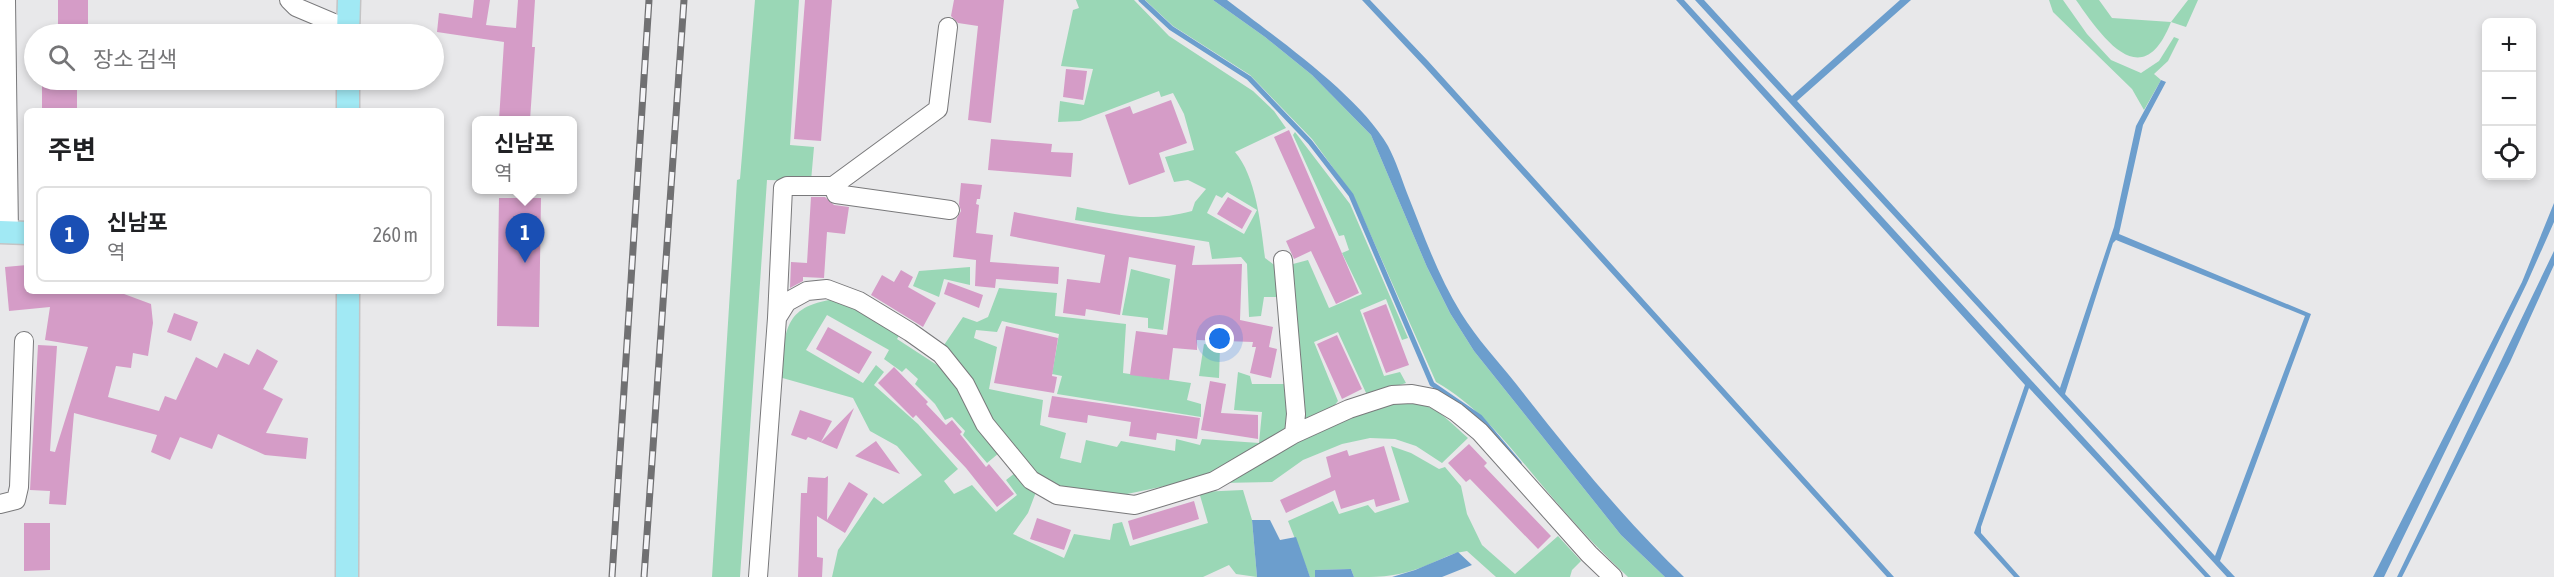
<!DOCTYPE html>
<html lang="ko">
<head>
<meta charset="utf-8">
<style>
  body { margin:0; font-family:"Asap Condensed","Noto Sans KR",sans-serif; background:#f2f2f2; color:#202124 }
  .controls { position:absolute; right:18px; top:18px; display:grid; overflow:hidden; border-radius:9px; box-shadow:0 3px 9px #0003 }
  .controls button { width:54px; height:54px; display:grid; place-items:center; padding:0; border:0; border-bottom:2px solid #e0e0e0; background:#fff; color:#202124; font:30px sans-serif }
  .you { position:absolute; left:1220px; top:339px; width:21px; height:21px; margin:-15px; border:4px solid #fff; border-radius:50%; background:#1a73e8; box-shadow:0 0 0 9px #1a73e833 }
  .badge { display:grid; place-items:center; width:39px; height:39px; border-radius:50%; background:#bc2e28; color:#fff; font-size:20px; font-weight:700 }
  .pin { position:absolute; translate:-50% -50px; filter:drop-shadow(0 2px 3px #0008) }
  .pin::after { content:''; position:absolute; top:32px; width:21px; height:18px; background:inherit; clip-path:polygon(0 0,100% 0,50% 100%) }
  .popup { position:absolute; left:472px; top:116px; width:105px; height:78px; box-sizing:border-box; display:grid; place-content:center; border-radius:9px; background:#fff; filter:drop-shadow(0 2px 4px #0005); font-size:20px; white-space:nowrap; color:#757577 }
  .popup b { font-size:22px; color:#202124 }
  .popup::after { content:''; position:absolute; left:50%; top:100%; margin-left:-12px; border:12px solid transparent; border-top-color:#fff }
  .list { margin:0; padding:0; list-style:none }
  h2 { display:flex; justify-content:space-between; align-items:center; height:78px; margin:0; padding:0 24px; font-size:26px }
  h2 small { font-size:20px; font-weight:400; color:#757577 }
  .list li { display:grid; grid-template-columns:39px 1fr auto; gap:18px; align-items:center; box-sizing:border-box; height:96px; margin:0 12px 12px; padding:0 12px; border:2px solid #e0e0e0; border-radius:9px }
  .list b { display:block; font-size:22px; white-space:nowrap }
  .list p { margin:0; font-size:20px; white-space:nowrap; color:#757577 }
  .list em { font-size:20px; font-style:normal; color:#757577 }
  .icon { flex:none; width:33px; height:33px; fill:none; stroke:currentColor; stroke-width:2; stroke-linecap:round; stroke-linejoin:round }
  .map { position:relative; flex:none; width:2554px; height:577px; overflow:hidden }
  .search { position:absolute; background:#fff; box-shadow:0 3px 9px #0003; left:24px; top:24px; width:420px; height:66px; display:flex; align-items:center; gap:15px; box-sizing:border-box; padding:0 21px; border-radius:33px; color:#757577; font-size:22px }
  .panel { position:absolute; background:#fff; box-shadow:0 3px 9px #0003; left:24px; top:108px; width:420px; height:186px; border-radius:9px }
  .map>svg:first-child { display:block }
</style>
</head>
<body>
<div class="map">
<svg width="2554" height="577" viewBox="0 0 2554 577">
  <rect width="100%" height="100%" fill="#e8e8ea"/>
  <path fill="#9ad7b6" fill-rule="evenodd" d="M755,0H799L790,145L814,147L811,181L767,180L740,577H712L737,180L740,179Z
    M1076,0H1134L1169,36L1253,91L1274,111L1286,128L1235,152C1256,176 1261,226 1265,258L1277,267L1278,297H1264L1261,316L1249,317L1247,264L1241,257L1212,259L1209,242L1075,220L1077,207C1121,215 1148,223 1192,211L1195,202L1206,189L1188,180L1174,182L1165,157L1194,150L1184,114L1173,93L1161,97L1159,91L1080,121L1058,122L1060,101L1084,105L1093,69L1061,66L1073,10L1079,8ZM1227,192L1257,210L1244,234L1207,213L1216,195L1222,198Z
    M1145,0H1213L1265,37L1312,75L1371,135L1427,267L1450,313L1474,351L1621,535L1665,577H1628C1599,550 1572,521 1546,490C1512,450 1482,408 1436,382L1353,195L1312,139L1250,75L1173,26Z
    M2049,0H2063L2087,34L2111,60L2141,73L2159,61L2174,37L2179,39L2168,61L2154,74L2161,80L2144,110L2132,89L2053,12Z
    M2076,0H2099L2112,18L2171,22L2188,0H2198L2186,27L2171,22C2142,96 2102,37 2076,0Z
    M1295,132L1350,204L1408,338L1402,340L1386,299L1360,310L1384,376L1400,372L1406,383L1367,395L1338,332L1314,342L1338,401L1330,411L1304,422L1293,301V264L1308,260L1329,308L1362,294L1342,253L1349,250L1344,235L1339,236L1293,135Z
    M970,267V285L944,279L939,297L913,286L919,271Z
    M1131,269L1170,279L1163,330L1148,328V318L1122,315Z
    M999,288L1057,293L1055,316L1126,324L1123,373L1191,383L1187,400L1201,404V417L1057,394L1062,376L1052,374L1059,334L1002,321L997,332L976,330L974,338L997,347L989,389L1043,400L1040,425L1066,433L1060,458L1081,463L1086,440L1117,447L1121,441L1175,451L1176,439L1200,445L1202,439L1259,443L1262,412L1234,410L1238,372L1250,376L1252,384H1288L1290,411L1286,431L1211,475L1194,480L1127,494L1094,495L1046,484L994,424L942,348L963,317L977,322L988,317Z
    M835,299L857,307L900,334L897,339L937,365L960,389L999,453L987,463L963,435L965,431L952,417L945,420L935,404L915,384L918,379L906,368L902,372L884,359L889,350L827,315L806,350L863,383L876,365L884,372L874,385L918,424L958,469L944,481L954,494L972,485L996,512L1017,495L1006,480L1015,473L1036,492L1028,513L1013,534L1064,558L1074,534L1110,540L1113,524L1122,522L1130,546L1208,523L1199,492L1243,490L1252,520L1257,577L1236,574L1229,565L1203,577H832L838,550L874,497L883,504L922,475L897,446L870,431L853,398L779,377C787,331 781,307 835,299Z
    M1204,344L1220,346L1219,378L1199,376Z
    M1393,399C1435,404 1438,411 1468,438L1442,463L1416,446L1395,439L1370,438L1342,444L1303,460L1272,482L1220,483L1285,445Z
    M1391,446L1411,453L1439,469L1445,467L1461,486L1467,514L1482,545L1515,574L1558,536L1581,561L1572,570L1570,577H1496L1467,551C1448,553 1432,565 1414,570C1394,577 1375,577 1354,577L1351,569L1315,570V577H1310L1288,521L1333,501L1339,514L1368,505L1375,513L1409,502Z"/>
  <path fill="#6c9ecd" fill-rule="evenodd" d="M1213,0H1227C1275,37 1359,95 1388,146C1396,161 1401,177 1407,193C1423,233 1438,276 1461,313C1477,339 1498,361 1517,385C1569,452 1623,518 1684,577H1665L1621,535L1474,351L1450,313L1427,267L1371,135L1312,75L1265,37Z
    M1362,0H1370L1428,61L1894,577H1887L1424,66Z
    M1676,0H1684L2211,577H2205L2029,388L1981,527V533L2020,577H2014L1974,533L2025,385Z
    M1695,0H1704L1792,96L1900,0H1911L1797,101L2060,388L2114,227L2136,126L2161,80L2166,82L2143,125L2119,234L2311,314L2220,561L2235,577H2227ZM2116,240L2305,316L2215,556L2065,394L2113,243Z
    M2554,203V222L2527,283L2384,577H2373L2522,282Z
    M2554,251V265L2510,362L2402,577H2397Z
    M1252,520H1270L1280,540L1296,537L1310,577H1257Z
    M1458,552L1472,565L1442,577H1392L1415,570Z
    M1351,569L1354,577H1315V570Z"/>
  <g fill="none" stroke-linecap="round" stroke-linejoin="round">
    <path stroke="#6c9ecd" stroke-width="5" d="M1141,0L1171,28L1249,78L1310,142L1351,195L1432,384L1480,417L1519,463"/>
  </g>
  <path fill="#d59cc7" d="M58,0H88V34H58Z
    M474,0H490L486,25L516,28L518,0H535L532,47H535L530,120H499L504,42L437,32L439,13L472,18Z
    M805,0H832L821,141L794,139Z
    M954,0H1004L991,123L968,120L978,26L958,23L951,16Z
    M1066,69L1087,71L1083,100L1063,97Z
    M42,80H77V111H42Z
    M1171,100L1187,143L1159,153L1165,172L1129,185L1105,115L1130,106L1133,114Z
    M1289,130L1359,293L1336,304L1311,251L1294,259L1286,241L1315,228L1274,137Z
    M991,139L1052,144L1051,152L1073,153L1071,177L988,170Z
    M961,183L982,185L980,199H977L976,204L979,205L976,233L993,235L990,262L1059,267L1058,284L996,279L995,288L975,286L976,260L953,257L957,218L961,211L959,204Z
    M811,197H825L834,205L849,207L845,234L827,232L824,278L803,277V281L790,288L791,262L807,263Z
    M1228,197L1252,211L1242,229L1217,214Z
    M499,198H541L539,327L497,326Z
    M1014,212L1195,246L1192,265L1242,264L1240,320L1273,327L1269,347L1277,349L1271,378L1250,373L1256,347H1252L1253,342L1197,340V350L1173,348L1169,380L1130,375L1136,331L1167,335L1176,265L1129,257L1120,315L1086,309L1085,316L1063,313L1067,279L1100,283L1105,255L1010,236Z
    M27,265V291H116L151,304L153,323L148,356L133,353L131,368L116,366L108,397L159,411L165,396L176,400L196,357L217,368L224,353L249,365L257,349L278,361L263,389L283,399L266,433L308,438L306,459L265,455L218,434L212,449L180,437L170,460L151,452L157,435L74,413L66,505L49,504L50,491L30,490L38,345L57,346L50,451L55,452L88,347L45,340L50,307L9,311L5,267Z
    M901,270L913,277L908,287L936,303L923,327L871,295L882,275L894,282Z
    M948,282L983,295L979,308L944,294Z
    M1386,304L1409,365L1386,373L1363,313Z
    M174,313L198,322L191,341L167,332Z
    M1006,326L1058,338L1052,376L1057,377L1054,393L994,383Z
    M828,327L872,352L859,374L816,349Z
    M1337,335L1362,389L1342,399L1317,344Z
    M894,367L928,402L926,404L946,425L952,420L962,432L960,434L986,467L989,464L1014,494L997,507L966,468L916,415L913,418L878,383Z
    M1210,381L1226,384L1221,413L1258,415V439L1201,430Z
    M1052,396L1200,418L1197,439L1157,433L1156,440L1129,436L1131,422L1088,415L1087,423L1048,417Z
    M854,408L837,449L808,437L806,440L791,435L800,410L832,421L821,442Z
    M876,441L900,474L855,456Z
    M1469,444L1487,463L1484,466L1551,536L1538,549L1470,479L1466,482L1448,463Z
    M1384,446L1400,500L1376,507L1374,499L1341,509L1335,490L1286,513L1280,500L1331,477L1326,457L1347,450L1349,456Z
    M828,476L827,520L849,482L868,494L845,533L817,516V557L823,558L822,577H798L801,493H807L808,477L825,478Z
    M1194,501L1199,519L1133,540L1128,521Z
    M1037,518L1071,530L1064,550L1030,539Z
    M24,523H50V570L24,571Z"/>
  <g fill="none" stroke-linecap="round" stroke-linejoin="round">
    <g stroke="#79797b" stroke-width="20">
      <path id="minor" d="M6,0L9,233
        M289,0L296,7L348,29
        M833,186L836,194L950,210
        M1283,260L1296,414L1294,434
        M777,318L783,188L787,186H833L938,109L948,27
        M0,504L16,500L19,487L24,341
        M758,577L777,318L787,302L807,291L827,289L859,301L910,332L941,354L965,384L985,424L1031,480L1057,495L1135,505L1214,481L1294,434L1349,409L1392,395L1412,394L1433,398L1456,412L1480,432L1589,554L1613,577"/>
    </g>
    <g stroke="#c4c4c5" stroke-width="25">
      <path id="major" d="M348,34L349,0
        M348,111V80
        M0,232L27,233
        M347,577L348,291"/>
    </g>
    <use href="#minor" stroke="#fff" stroke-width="18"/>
    <use href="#major" stroke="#a1e9f4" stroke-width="22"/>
    <g stroke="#707072" stroke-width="7">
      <path id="rail" d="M612,577L649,0
        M644,577L684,0"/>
    </g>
    <use href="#rail" stroke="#f5f5f8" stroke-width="4.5" stroke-dasharray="14" stroke-linecap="butt"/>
  </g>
</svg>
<div class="controls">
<button>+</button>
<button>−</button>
<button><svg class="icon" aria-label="locate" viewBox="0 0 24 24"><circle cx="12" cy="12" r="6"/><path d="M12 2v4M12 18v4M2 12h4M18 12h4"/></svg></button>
</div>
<div class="you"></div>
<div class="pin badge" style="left:525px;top:263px;background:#1a4fb4">1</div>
<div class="popup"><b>신남포</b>역</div>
<div class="search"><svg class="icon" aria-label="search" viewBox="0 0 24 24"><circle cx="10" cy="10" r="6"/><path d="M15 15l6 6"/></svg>장소 검색</div>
<section class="panel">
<h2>주변<small></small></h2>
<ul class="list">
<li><span class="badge" style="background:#1a4fb4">1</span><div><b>신남포</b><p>역</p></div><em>260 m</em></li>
</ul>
</section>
</div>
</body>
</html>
